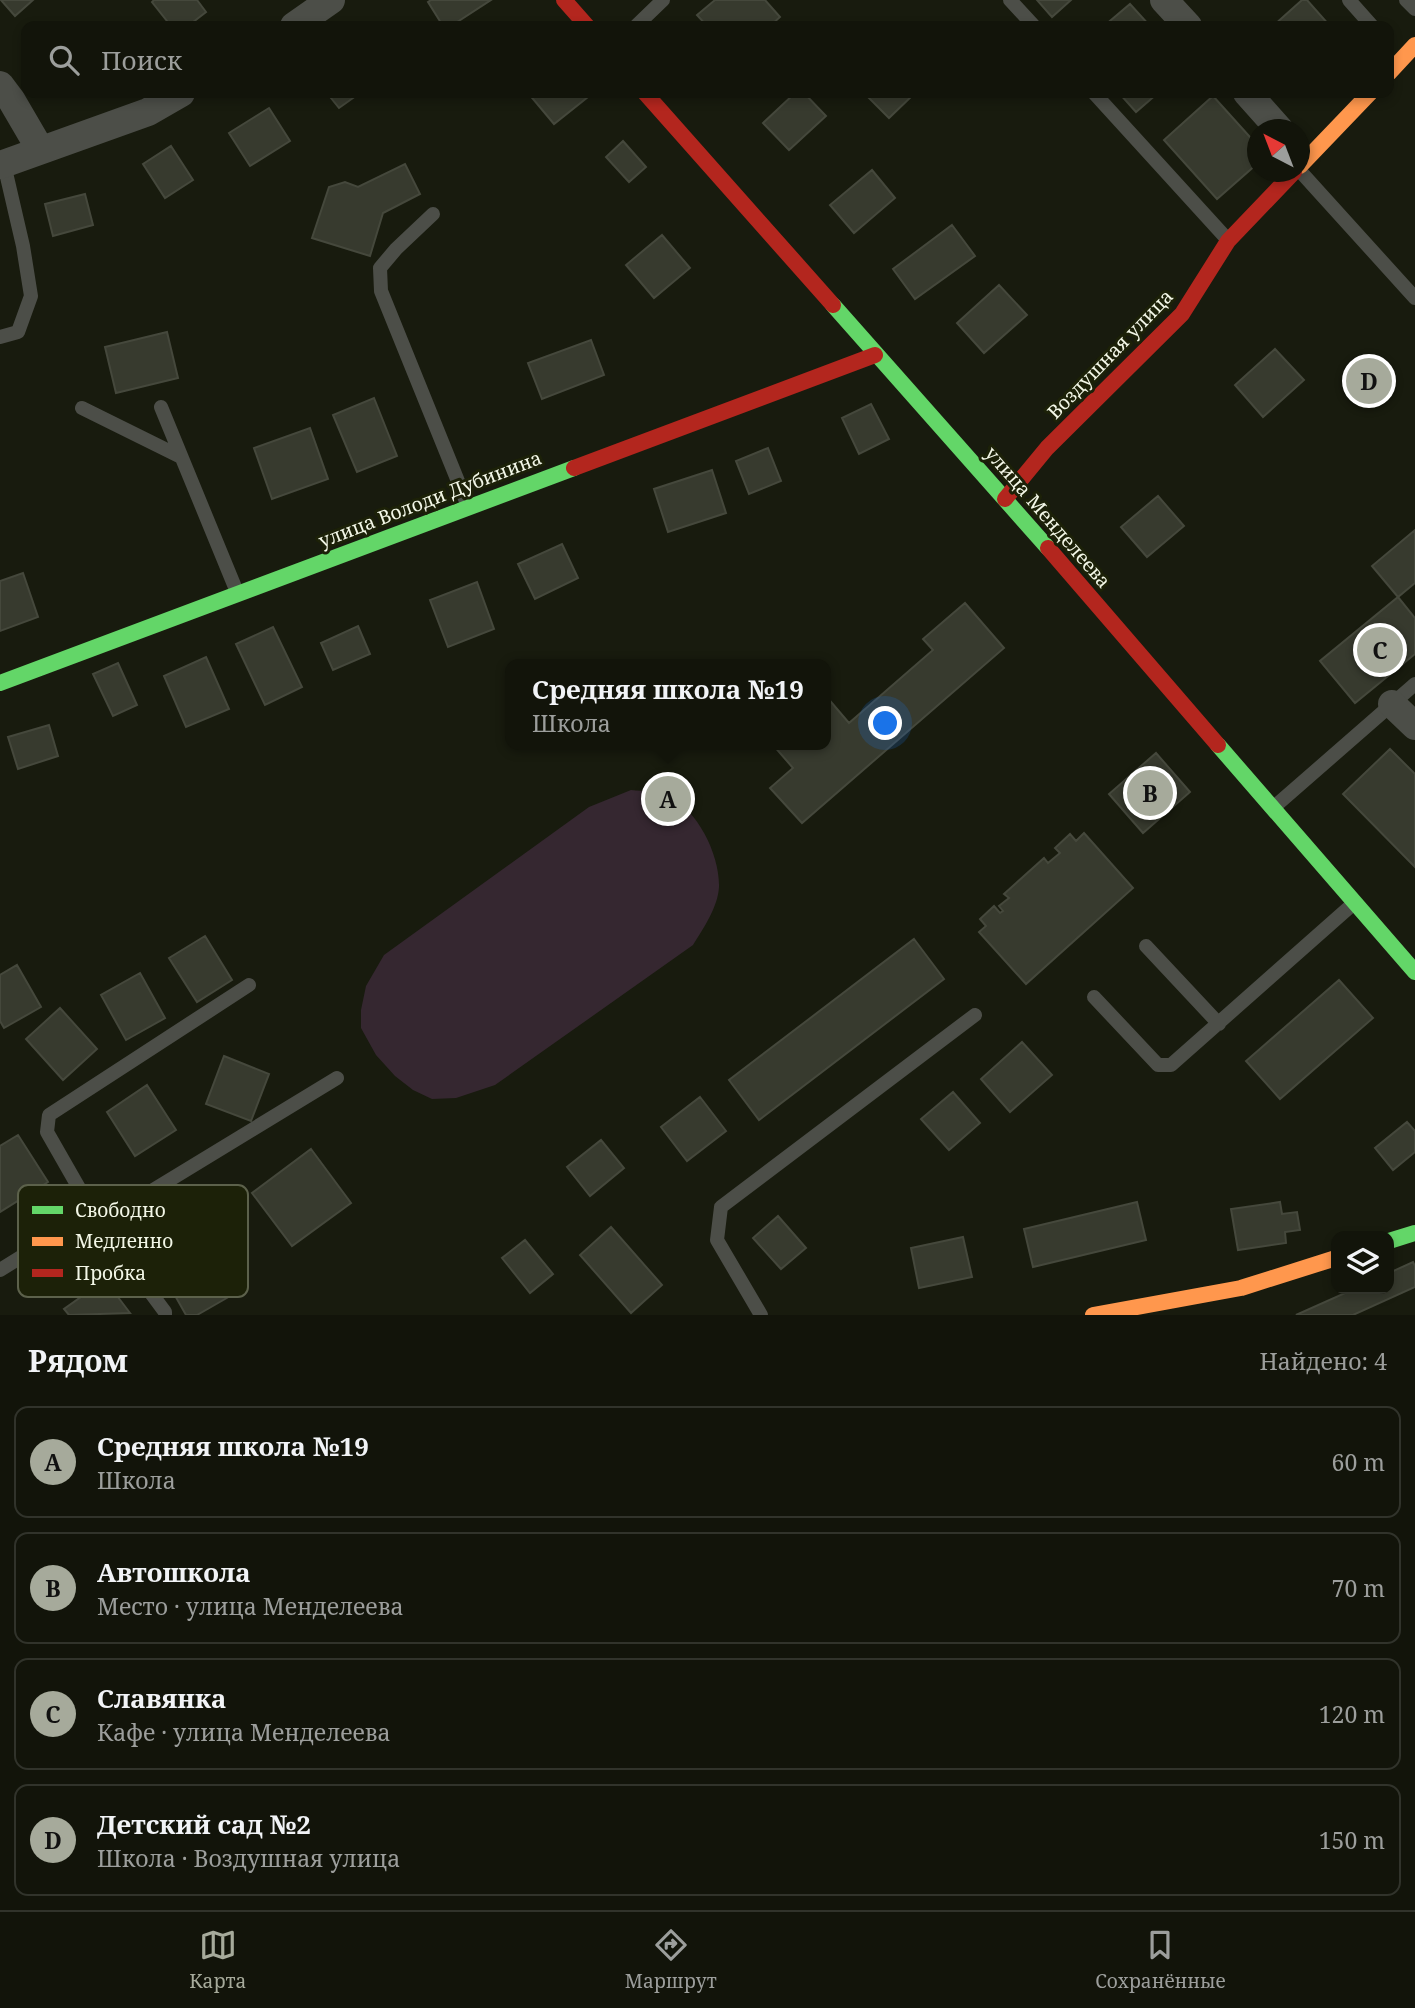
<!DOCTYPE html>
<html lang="ru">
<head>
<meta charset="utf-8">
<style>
  body { margin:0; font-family:"Noto Serif",serif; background:#1b1d13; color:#f1f3f6 }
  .controls { position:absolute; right:21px; bottom:21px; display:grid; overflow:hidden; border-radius:14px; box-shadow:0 4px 10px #0003 }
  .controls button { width:63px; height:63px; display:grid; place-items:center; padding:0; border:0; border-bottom:2px solid #31332b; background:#12140a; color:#f1f3f6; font:35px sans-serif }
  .compass { position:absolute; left:1247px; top:119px; width:63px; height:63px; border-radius:50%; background:#12140a; box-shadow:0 4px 10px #0003; rotate:318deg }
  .you { position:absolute; left:886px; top:724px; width:24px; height:24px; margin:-18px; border:5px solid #fff; border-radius:50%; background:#1a73e8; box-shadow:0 0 0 10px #1a73e833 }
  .badge { display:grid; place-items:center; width:46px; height:46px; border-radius:50%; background:#a6aa9b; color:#111; font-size:23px; font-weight:700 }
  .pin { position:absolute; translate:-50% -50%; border:4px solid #fff; box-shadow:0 2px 7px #0006 }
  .popup { position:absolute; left:505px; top:659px; width:326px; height:91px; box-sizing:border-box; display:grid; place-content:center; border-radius:14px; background:#12140a; filter:drop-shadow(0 2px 5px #0005); font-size:23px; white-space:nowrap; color:#9c9e9c }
  .popup b { font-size:26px; color:#f1f3f6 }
  .popup::after { content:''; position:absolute; left:50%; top:100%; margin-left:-14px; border:14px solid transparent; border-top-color:#12140a }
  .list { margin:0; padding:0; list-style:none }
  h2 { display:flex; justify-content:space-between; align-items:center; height:91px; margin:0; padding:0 28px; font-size:30px }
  h2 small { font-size:23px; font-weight:400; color:#9c9e9c }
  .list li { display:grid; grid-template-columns:46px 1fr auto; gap:21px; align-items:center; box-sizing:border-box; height:112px; margin:0 14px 14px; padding:0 14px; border:2px solid #31332b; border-radius:14px }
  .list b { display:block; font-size:26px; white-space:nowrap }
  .list p { margin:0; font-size:23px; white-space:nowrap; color:#9c9e9c }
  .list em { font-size:23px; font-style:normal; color:#9c9e9c }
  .icon { flex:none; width:38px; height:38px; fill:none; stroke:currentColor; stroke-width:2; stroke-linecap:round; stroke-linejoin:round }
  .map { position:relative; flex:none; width:1415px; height:1315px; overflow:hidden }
  .search { position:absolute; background:#12140a; box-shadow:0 4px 10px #0003; left:21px; right:21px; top:21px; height:77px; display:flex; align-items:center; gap:18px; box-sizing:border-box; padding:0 24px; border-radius:14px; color:#9c9e9c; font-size:26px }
  .sheet { height:595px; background:#12140a }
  nav { display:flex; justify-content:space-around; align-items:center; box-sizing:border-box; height:98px; border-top:2px solid #31332b; background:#12140a; font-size:19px; color:#9c9e9c }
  nav a { display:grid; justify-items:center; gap:4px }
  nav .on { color:#a6aa9b }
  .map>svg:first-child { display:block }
</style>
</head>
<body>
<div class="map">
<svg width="1415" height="1315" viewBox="0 0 1415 1315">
  <rect width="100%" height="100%" fill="#181b0e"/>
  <path fill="#352730" d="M631,790C643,791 657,792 668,797C698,809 720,856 719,887C718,907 703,929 693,945L495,1085L456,1098L432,1099L413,1090L395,1076L376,1055L361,1028V1010L366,986L384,955L589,807Z"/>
  <path fill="#373a2e" stroke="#45483c" stroke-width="2" d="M1,0H33L15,16Z
    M154,0H197L206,12L188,26H171L152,2Z
    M431,0H491L451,26H443L428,2Z
    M715,0H765L780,17L770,26H707L697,15Z
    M1037,0H1071L1052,17Z
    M1302,0H1307L1330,26H1273Z
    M1130,4L1150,26H1104Z
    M327,93H360L339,108Z
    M528,93H593L554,124Z
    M795,93H804L826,116L789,150L763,123Z
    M864,93H915L889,118Z
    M1119,93H1158L1136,112Z
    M1213,96L1258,146V163L1217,199L1164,140Z
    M269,108L290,141L250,166L229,133Z
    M623,141L646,167L629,182L606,157Z
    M171,146L193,180L165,198L143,164Z
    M405,164L420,194L383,213L370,256L312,238L329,187L345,182L358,187Z
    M872,170L895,198L854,233L830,205Z
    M85,194L93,225L53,236L45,204Z
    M952,225L975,256L915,299L893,269Z
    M662,235L690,268L654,298L626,265Z
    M999,285L1027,315L984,353L957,323Z
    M167,332L178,378L116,393L105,347Z
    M591,340L604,375L542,399L528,363Z
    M1275,349L1304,380L1263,417L1235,385Z
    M374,398L397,456L357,472L333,415Z
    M871,404L889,439L859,454L842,418Z
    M310,428L328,479L272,499L254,448Z
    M768,448L781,481L749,494L736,461Z
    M712,470L726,513L668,532L654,489Z
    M1158,496L1184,526L1147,557L1121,527Z
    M1415,530V583L1398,597L1372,566Z
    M562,544L578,578L535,599L518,564Z
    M23,573L38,617L0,631V581Z
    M477,582L494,629L448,647L430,600Z
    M1398,597L1415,618V654L1355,703L1320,661Z
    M965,603L1004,648L802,823L770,788L793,768L773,745H826V696L849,723L933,650L923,639Z
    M358,626L370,654L333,670L321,643Z
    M273,627L302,687L265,705L236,644Z
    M206,657L229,709L186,727L164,676Z
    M118,663L137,705L113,716L93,674Z
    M49,725L58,756L18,769L8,737Z
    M1390,749L1415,774V867L1343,794Z
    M1156,753L1190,792L1143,833L1109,794Z
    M1084,833L1133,888L1026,984L979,932L986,926L980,919L994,906L1000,913L1003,911L999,906L1009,898L1004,894L1044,858L1048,863L1060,853L1055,848L1070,834L1076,841Z
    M205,936L232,980L197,1002L169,958Z
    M914,939L944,979L759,1120L729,1080Z
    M17,965L41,1007L4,1028L0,1021V975Z
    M140,973L165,1018L126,1040L101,995Z
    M1339,980L1373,1018L1280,1099L1246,1061Z
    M60,1008L97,1049L63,1080L26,1039Z
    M1022,1042L1052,1075L1010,1112L981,1079Z
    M224,1056L269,1074L251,1121L206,1104Z
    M147,1085L176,1130L135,1156L107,1112Z
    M953,1092L980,1123L949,1150L921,1119Z
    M700,1097L726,1131L687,1161L661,1127Z
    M1407,1122L1415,1131V1152L1393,1170L1375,1148Z
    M18,1135L48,1182L0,1212V1146Z
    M601,1140L624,1168L590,1196L567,1167Z
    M311,1149L351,1203L292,1246L252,1193Z
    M1137,1202L1146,1240L1033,1267L1024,1229Z
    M1280,1202L1282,1214L1297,1212L1300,1230L1285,1232L1286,1243L1238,1250L1231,1209Z
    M778,1216L806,1248L781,1269L753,1238Z
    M611,1227L662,1285L631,1313L580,1255Z
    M963,1237L972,1277L919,1288L911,1248Z
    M525,1240L553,1274L530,1293L502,1258Z
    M212,1261L232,1295L197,1315H186L169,1285Z
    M1413,1262L1415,1266V1287L1353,1315H1296L1354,1289H1389V1273Z
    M105,1280L130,1313L69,1315L64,1309Z"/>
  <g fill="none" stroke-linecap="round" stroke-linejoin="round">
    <path stroke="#4c4e48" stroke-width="14" d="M1010,0L1034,26
      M1349,0L1372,26
      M1406,0L1415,9
      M636,26L663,0
      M1094,93L1227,239
      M1300,171L1415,298
      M433,214L396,249L380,268L381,291L468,506
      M0,337L18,332L31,296L23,246L4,164
      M161,407L237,592
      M82,408L181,457
      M1273,808L1415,684
      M1146,946L1219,1024
      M1094,997L1158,1065H1171L1353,904
      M0,1270L21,1257L99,1223L337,1078
      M165,1315V1312L99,1223L47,1132L49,1115L249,985
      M761,1315L717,1240L721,1207L975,1015"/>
    <path stroke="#4c4e48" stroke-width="28" d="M1164,0L1188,26
      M294,26L331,0
      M0,85L12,101L40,149
      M1247,93L1280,130
      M0,165L148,112L181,93
      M1392,704L1415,726"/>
    <path stroke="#63d668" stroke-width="16" d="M833,305L1048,548
      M0,683L574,468
      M1218,745L1415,972
      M1389,1241L1415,1233"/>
    <path stroke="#ff974d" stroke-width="16" d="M1389,73L1415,45
      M1300,166L1370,93
      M1093,1315L1241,1288L1336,1258"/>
    <path stroke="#b3261e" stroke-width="16" d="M564,0L587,26
      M645,93L833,305
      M574,468L875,355
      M1005,499L1047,448L1182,314L1228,241L1294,172
      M1048,548L1218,745"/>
  </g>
  <g text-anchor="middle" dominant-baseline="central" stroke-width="6" stroke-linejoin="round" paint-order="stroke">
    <g font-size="19" fill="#f3f7e7" stroke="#1c2108">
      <text transform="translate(1110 354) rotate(-46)">Воздушная улица</text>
      <text transform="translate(430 499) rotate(-21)">улица Володи Дубинина</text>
      <text transform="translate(1048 517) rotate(49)">улица Менделеева</text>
    </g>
  </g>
  <rect x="18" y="1185" width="230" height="112" rx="10" fill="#1c2108" stroke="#5c614b" stroke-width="2"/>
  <rect x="32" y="1206" width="31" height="8" fill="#63d668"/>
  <rect x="32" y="1237" width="31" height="9" fill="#ff974d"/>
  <rect x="32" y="1269" width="31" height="8" fill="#b3261e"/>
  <g font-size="19" fill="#f3f7e7">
    <text x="75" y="1217">Свободно</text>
    <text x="75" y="1248">Медленно</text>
    <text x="75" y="1280">Пробка</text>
  </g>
</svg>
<div class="controls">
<button><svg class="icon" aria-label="layers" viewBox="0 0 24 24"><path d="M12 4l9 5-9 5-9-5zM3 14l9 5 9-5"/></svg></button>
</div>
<svg class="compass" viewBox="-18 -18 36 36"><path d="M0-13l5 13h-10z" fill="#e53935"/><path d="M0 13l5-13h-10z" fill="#9c9e9c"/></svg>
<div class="you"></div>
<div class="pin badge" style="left:668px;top:799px">A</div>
<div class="popup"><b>Средняя школа №19</b>Школа</div>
<div class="pin badge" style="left:1150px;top:793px">B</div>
<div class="pin badge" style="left:1380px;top:650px">C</div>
<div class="pin badge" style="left:1369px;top:381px">D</div>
<div class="search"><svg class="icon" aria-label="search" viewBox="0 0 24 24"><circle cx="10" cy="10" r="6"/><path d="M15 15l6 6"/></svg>Поиск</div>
</div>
<section class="sheet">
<h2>Рядом<small>Найдено: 4</small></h2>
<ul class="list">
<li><span class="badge">A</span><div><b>Средняя школа №19</b><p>Школа</p></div><em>60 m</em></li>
<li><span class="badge">B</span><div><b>Автошкола</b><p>Место · улица Менделеева</p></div><em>70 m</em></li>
<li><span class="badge">C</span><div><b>Славянка</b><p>Кафе · улица Менделеева</p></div><em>120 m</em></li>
<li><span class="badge">D</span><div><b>Детский сад №2</b><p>Школа · Воздушная улица</p></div><em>150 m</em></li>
</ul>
</section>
<nav>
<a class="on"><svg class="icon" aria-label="map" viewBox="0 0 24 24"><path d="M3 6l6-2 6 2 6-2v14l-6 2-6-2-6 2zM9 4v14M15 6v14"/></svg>Карта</a>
<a><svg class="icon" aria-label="directions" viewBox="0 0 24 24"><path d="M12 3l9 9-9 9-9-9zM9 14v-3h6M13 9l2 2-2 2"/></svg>Маршрут</a>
<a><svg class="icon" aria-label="saved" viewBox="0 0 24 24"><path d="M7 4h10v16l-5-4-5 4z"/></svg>Сохранённые</a>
</nav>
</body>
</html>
